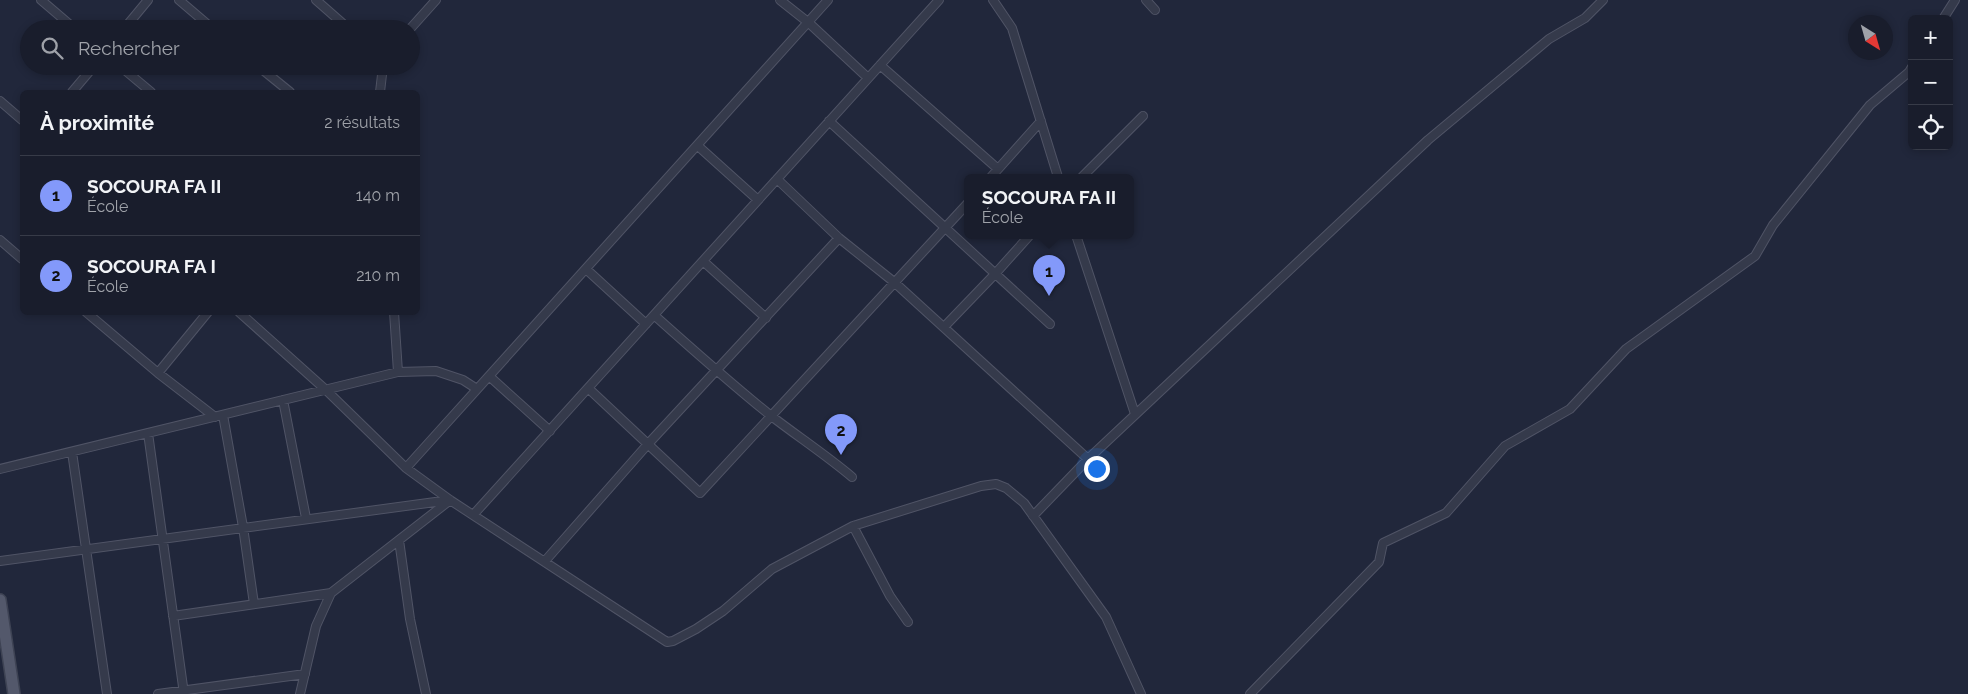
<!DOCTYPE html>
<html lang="fr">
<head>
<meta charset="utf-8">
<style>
  body { margin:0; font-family:Raleway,sans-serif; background:#262a38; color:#f1f3f6 }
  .controls { position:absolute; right:15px; top:15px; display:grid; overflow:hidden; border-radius:8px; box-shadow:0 2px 8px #0003 }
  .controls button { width:45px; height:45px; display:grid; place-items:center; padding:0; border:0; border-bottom:1px solid #373b48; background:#191d2c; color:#f1f3f6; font:25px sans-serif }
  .compass { position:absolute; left:1848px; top:15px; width:45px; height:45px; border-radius:50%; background:#191d2c; box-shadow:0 2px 8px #0003; rotate:143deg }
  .you { position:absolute; left:1096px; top:468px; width:18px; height:18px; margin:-12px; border:4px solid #fff; border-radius:50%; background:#1a73e8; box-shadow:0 0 0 8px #1a73e833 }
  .badge { display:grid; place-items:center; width:32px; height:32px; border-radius:50%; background:#8399fa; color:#111; font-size:16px; font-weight:700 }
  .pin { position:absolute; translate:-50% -41px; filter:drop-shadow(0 1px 2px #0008) }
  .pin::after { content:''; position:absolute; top:26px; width:18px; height:15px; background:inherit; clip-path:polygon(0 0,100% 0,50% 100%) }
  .popup { position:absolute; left:964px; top:174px; width:170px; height:65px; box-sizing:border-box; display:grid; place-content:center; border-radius:8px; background:#191d2c; filter:drop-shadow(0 1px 4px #0005); font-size:16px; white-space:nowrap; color:#9fa2a9 }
  .popup b { font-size:19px; color:#f1f3f6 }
  .popup::after { content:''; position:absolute; left:50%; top:100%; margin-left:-10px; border:10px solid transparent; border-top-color:#191d2c }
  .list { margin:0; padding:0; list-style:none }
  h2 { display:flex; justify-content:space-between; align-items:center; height:65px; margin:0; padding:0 20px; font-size:21px }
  h2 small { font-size:16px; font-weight:400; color:#9fa2a9 }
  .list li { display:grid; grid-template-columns:32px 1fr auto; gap:15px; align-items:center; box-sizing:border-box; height:80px; padding:0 20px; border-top:1px solid #373b48 }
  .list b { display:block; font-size:19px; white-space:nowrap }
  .list p { margin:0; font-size:16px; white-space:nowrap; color:#9fa2a9 }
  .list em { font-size:16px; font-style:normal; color:#9fa2a9 }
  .icon { flex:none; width:28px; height:28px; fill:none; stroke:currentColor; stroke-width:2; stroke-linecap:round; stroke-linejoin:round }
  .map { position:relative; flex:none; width:1968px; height:694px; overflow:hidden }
  .search { position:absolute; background:#191d2c; box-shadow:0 2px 8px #0003; left:20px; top:20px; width:400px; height:55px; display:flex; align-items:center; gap:12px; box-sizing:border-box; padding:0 18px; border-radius:28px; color:#9fa2a9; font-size:19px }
  .panel { position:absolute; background:#191d2c; box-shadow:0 2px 8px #0003; left:20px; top:90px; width:400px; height:225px; border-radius:8px }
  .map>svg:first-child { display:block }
</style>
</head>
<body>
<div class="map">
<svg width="1968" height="694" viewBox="0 0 1968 694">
  <rect width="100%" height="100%" fill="#21273b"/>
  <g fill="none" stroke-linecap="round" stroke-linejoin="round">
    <g stroke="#505466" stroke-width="10">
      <path id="street" d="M41,0L75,29
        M179,0L213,29
        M316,0L349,29
        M780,0L809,23L868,78
        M993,0L1012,28L1058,177
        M1146,0L1155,10
        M1943,19L1955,0
        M124,29L148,0
        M410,29L436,0
        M880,65L998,169
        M120,66L151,92
        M258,66L290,92
        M72,92L94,66
        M380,92L383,66
        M0,101L22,120
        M829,121L1050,324
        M698,146L758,200
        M991,177L1041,121
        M1082,177L1143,116
        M777,179L839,238L894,282L1088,459
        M1076,235L1135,414
        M0,240L22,259
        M703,261L766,318
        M586,269L646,324
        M86,312L158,373L215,417
        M239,312L326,390L406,468L450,500L667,642L673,641L696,629L723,611L772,569L853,526L981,486L996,484L1006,488L1024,503L1106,617L1141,694
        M394,312L398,372
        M654,315C692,349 730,383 770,415C797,436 826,455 852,477
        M944,327L995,274L1030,235
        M158,373L208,312
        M489,376L550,431
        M588,388L700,493L968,203
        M283,400L306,518
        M223,415L243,527L254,604
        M148,433L184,694
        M72,452L107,694
        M406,468L828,0
        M0,469L398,372L436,371L463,380L477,389
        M474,514L939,0
        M1033,516L1088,459L1428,140L1549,39L1585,18L1603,0
        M853,526L890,596L908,622
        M399,540L410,619L426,694
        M0,561L450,500
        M545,561L648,444L839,238
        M173,616L331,593
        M158,694L305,674
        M300,694L316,626L331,593L449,501
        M1250,694L1379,562L1383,543L1446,513L1505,446L1570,409L1626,349L1755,256L1773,225L1870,105L1909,72L1912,67"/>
    </g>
    <g stroke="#3e4354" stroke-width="14">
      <path id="primary" d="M0,600L14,694"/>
    </g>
    <use href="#street" stroke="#353a4b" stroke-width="8"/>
    <use href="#primary" stroke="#53586b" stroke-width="11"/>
  </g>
</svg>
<div class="controls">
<button>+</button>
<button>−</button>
<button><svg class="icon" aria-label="locate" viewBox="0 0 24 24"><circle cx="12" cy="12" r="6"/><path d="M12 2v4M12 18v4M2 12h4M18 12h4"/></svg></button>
</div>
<svg class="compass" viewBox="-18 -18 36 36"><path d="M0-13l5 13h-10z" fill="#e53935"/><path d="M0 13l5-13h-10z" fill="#9fa2a9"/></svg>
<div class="you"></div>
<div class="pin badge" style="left:1049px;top:296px">1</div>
<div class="popup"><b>SOCOURA FA II</b>École</div>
<div class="pin badge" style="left:841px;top:455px">2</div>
<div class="search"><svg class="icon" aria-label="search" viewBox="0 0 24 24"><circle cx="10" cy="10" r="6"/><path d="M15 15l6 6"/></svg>Rechercher</div>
<section class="panel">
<h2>À proximité<small>2 résultats</small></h2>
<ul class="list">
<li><span class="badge">1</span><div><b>SOCOURA FA II</b><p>École</p></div><em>140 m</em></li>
<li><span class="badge">2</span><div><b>SOCOURA FA I</b><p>École</p></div><em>210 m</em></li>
</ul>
</section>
</div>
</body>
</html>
